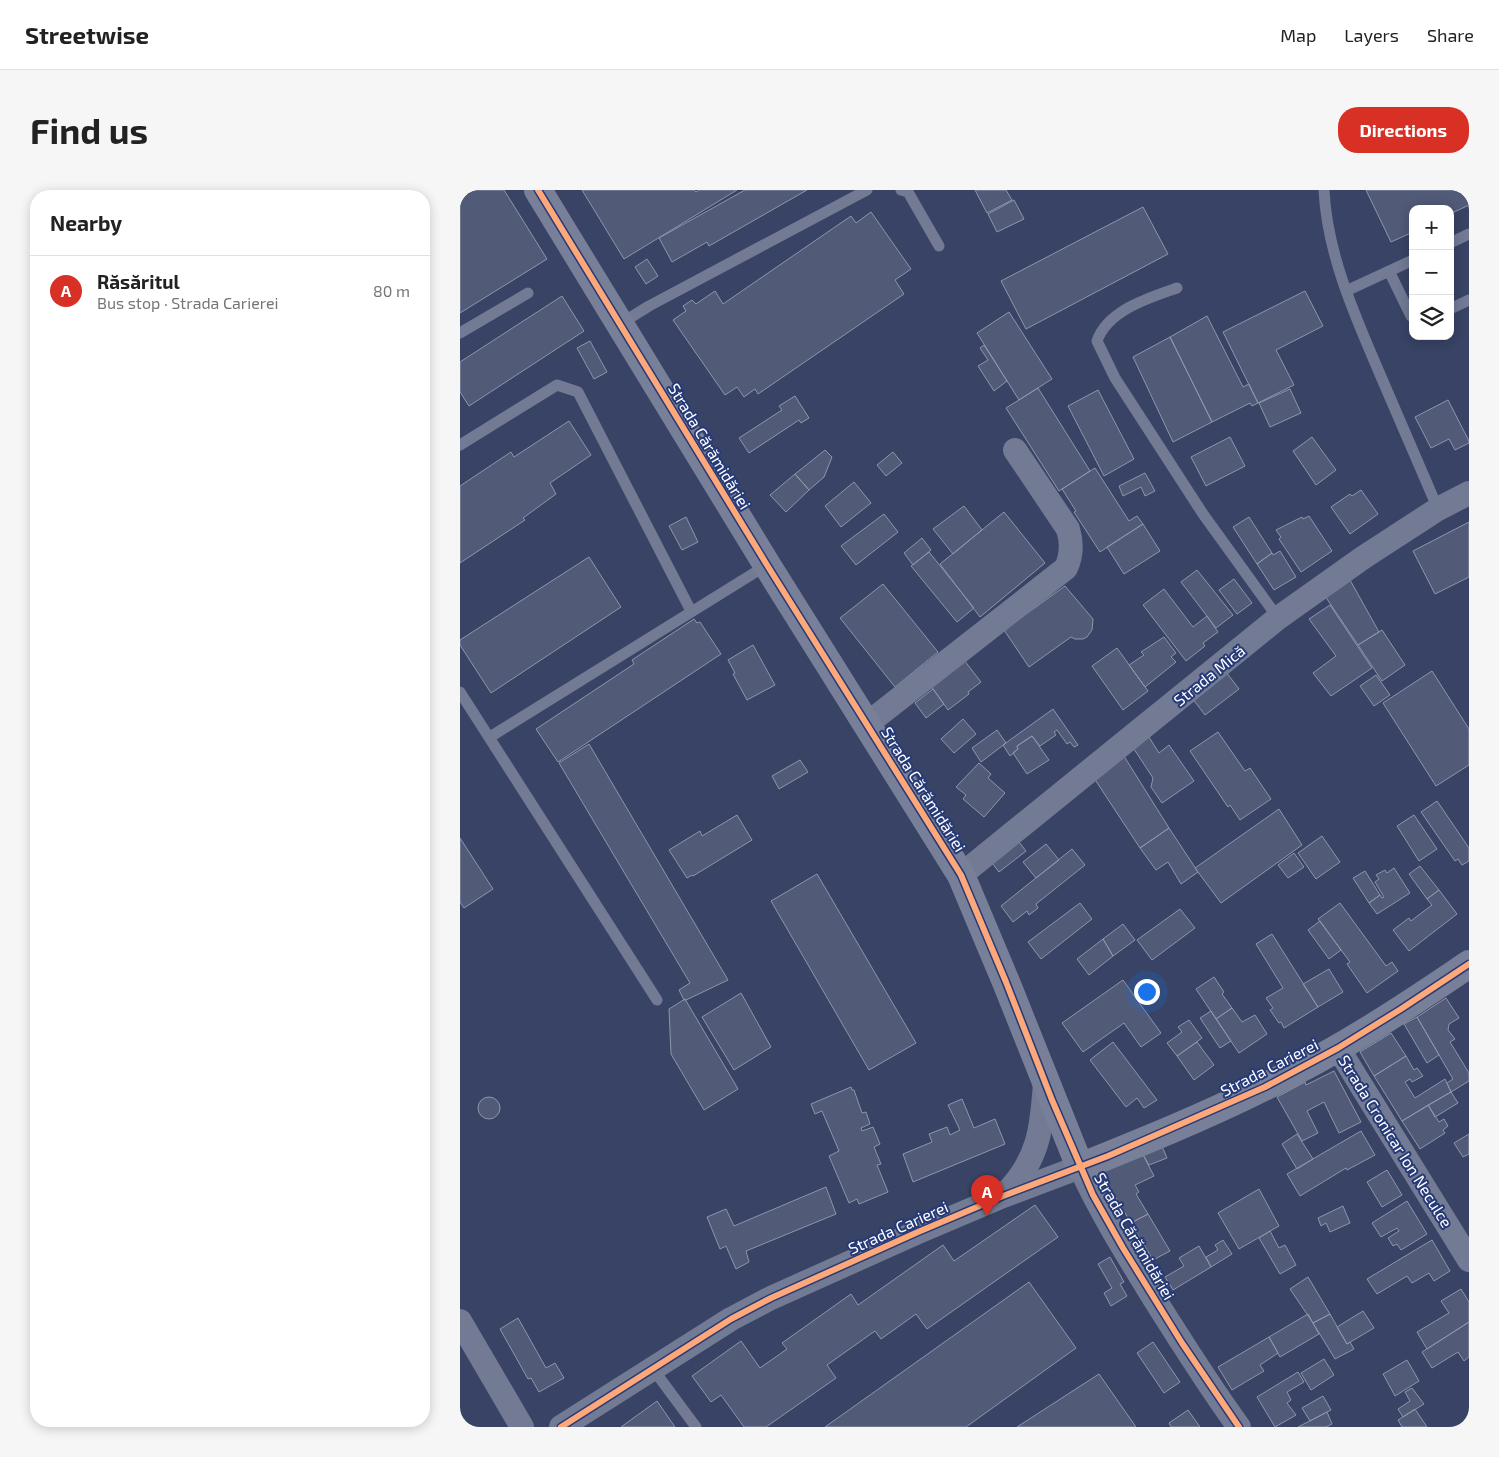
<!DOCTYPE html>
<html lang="en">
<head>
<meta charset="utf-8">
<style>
  body { margin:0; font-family:"Exo 2",sans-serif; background:#f6f6f6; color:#222 }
  .controls { position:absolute; right:15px; top:15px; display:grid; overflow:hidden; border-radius:10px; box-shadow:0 2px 12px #0003 }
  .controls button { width:45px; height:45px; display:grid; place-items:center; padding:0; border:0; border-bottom:1px solid #e0e0e0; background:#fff; color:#222; font:25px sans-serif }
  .you { position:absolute; left:686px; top:801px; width:18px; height:18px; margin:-12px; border:4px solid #fff; border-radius:50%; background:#1a73e8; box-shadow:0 0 0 8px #1a73e833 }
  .badge { display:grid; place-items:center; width:32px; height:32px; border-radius:50%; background:#d93025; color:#fff; font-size:16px; font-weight:700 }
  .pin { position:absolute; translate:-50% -41px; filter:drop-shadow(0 1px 2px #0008) }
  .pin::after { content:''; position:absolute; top:26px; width:18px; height:15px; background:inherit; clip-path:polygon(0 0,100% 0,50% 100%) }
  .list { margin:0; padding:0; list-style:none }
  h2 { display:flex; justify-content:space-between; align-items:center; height:65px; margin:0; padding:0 20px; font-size:21px }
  h2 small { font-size:16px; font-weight:400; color:#767676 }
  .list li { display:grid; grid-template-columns:32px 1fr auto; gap:15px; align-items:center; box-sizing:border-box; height:70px; padding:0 20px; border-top:1px solid #e0e0e0 }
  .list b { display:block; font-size:19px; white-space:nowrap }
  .list p { margin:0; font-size:16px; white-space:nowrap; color:#767676 }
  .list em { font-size:16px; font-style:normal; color:#767676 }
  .icon { flex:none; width:28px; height:28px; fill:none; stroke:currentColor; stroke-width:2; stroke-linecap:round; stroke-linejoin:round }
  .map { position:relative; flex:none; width:1009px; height:1237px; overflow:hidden; border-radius:20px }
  header { display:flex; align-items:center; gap:30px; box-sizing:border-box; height:70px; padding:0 25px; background:#fff; border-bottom:1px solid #e0e0e0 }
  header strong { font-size:24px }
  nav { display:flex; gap:28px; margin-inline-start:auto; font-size:18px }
  .intro { display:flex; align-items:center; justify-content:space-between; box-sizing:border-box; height:120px; padding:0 30px }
  h1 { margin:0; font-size:35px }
  .button { padding:12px 22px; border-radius:20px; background:#d93025; color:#fff; font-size:18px; font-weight:700 }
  main { display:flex; gap:30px; padding:0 30px }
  aside { flex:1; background:#fff; border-radius:20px; box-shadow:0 2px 12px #0003 }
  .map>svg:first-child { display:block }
</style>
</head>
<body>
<header>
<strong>Streetwise</strong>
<nav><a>Map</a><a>Layers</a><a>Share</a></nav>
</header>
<div class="intro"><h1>Find us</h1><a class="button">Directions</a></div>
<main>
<aside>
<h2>Nearby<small></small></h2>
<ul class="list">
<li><span class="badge">A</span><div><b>Răsăritul</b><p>Bus stop · Strada Carierei</p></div><em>80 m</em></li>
</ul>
</aside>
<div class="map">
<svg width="1009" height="1237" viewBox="0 0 1009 1237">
  <rect width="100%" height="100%" fill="#384365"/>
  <path fill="#515a76" stroke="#8f96ab" d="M0,0H44L87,69L0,123Z
    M122,0H234L236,2L239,0H277L164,69Z
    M285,0H347L249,56L247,52L212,72L199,48Z
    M515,0H546L552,10L527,23Z
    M906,0H1009V15L990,24V19H953V42L931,52Z
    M554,10L564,29L537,42L528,24Z
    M683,17L708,64L566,139L541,91Z
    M411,22L451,79L435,90L444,104L298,204L295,199L284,207L277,197L265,205L213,130L226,121L223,116L232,110L236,114L255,101L263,114L391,26L396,33Z
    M187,69L198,86L186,94L175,77Z
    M845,101L863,136L816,160L834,195L798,213L763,142Z
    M102,106L124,141L9,216L0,202V172Z
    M549,122L592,189L559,210L517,143Z
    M747,126L783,197L789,194L798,213L792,216L790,213L752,232L710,147Z
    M710,147L752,232L713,252L673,167Z
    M130,151L147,182L134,189L117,158Z
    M524,155L547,191L534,201L518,176L528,170L520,158Z
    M578,198L630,281L599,301L546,218Z
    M830,199L841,223L810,237L799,213Z
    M638,200L674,269L644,286L608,216Z
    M335,206L349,228L341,233L339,230L289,263L279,248L322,220L319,216Z
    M988,210L1009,251V253L995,260L989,249L971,258L955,227Z
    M109,231L131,265L90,293L96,304L63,328L65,330L0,373V296L51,262L54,267Z
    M770,247L785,276L746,296L731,267Z
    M852,247L876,280L856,295L833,261Z
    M365,260L372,267L364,287L349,300L335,284Z
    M433,262L442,273L426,286L417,275Z
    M635,278L669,331L677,326L683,334L640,362L614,322L616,321L602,299Z
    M685,283L695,301L685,306L681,297L663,306L659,296Z
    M335,284L349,300L326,322L310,305Z
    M394,292L411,313L381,337L365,316Z
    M901,300L918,324L890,344L871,317L890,304L892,306Z
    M504,316L522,340L493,364L473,339Z
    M544,322L585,373L520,427L480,374Z
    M424,324L438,342L396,375L381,356Z
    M849,326L872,361L841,382L819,349L821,347L816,340L842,327L843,329Z
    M226,327L238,352L222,360L209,336Z
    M789,327L812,363L797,374L773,337Z
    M1009,332V387L975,404L953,361Z
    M683,334L700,361L664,384L647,357Z
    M462,348L471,360L453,375L444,363Z
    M820,361L836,387L814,400L797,374L812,363L813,365Z
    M469,362L514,418L497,432L451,376Z
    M129,367L161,417L31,503L0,455V450Z
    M737,380L773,425L756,438L721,392Z
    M774,389L792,413L777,424L759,400Z
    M890,390L919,442L898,455L865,406Z
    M423,394L478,462L435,497L380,428Z
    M605,396L633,429L632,440L627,447L623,449H615L611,447L569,477L544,440Z
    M704,399L733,437L747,426L758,442L743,453L745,456L726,471L683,415Z
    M870,415L912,478L871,506L853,483L876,466L849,429Z
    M234,429L237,433L240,432L261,464L98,572L76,539L174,474L172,470Z
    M922,440L945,475L922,491L898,455Z
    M704,447L716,463L711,467L716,472L685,497L669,475L684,465L681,462Z
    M293,455L315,495L287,510L273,484L275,483L268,470Z
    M657,458L688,501L663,520L632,476Z
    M504,470L521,492L508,502L509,504L488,520L471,496Z
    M972,481L1009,539V575L976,596L923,513Z
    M766,482L779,499L745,525L732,508Z
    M916,485L930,505L914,516L900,496Z
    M473,499L484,514L466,528L455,513Z
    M593,519L618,555L614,557L610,552L607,554L597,540L594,542L596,545L580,556L572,546L557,556L558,559L550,566L543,555Z
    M503,529L516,544L494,563L481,549Z
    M537,540L546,553L521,572L512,558Z
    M758,542L785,581L790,578L811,609L780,630L770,615L768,617L730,561Z
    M687,544L699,563L709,555L734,591L702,613L691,597L693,588L672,556Z
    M572,546L589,570L567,584L553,563L558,559L557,556Z
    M129,554L268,790L226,810H224L219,800L230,793L99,573Z
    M662,563L709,638L680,658L632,585Z
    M340,570L348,582L319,599L312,586Z
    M519,573L531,584L528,588L545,603L524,627L503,609L506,605L496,597Z
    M977,611L1009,658V671L1002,675L998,669L995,671L961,622Z
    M819,619L842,655L761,713L735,678Z
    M277,625L292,650L233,686L232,685L227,688L209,660L240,641L242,646Z
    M954,625L977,659L959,671L937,636Z
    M709,638L738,682L721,694L708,672L696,680L680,658Z
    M862,646L880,672L856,689L838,663Z
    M0,648L33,699L4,718L0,712Z
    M556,648L566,661L539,682L529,669Z
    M586,654L599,670L576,688L563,672Z
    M612,659L625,675L576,714L578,718L569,725L567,721L553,732L541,716Z
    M834,663L844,677L828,688L818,675Z
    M960,676L979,700L967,709L949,684Z
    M934,678L950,703L917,724L909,713L920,705L922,708L924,707L915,692L919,689L916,685L925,680L927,683Z
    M905,681L920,705L909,713L893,688Z
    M357,684L456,853L409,880L311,711Z
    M979,700L997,724L949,761L933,740L949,728L951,731L972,715L967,709Z
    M620,713L632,729L581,769L568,752Z
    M880,713L926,776L932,772L938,781L907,803L887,774L890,772L858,729Z
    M720,719L735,738L692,770L677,750Z
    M860,731L881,760L869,769L848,740Z
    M663,734L675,750L653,766L643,749Z
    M812,744L858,817L824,838L821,832L819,833L810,820L813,818L806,808L823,798L796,754Z
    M643,749L653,766L629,785L617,769Z
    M869,779L883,802L858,817L843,794Z
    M754,787L764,802L762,804L772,818L756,829L736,799Z
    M663,790L701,843L681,857L664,833L623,862L602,833Z
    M281,803L311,857L274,880L242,827Z
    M986,808L999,828L989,834L988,840L995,849L990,852L1009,883V891L991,902L987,893L993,889L957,827Z
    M225,809L278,899L244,920L211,864L209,819Z
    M772,818L782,832L795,825L807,844L779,863L756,829Z
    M751,821L771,851L760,858L740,828Z
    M957,827L979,865L967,873L944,834Z
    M729,830L742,848L717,866L707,853L722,842L718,837Z
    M931,843L946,866L914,886L900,862Z
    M653,852L697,910L684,918L677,908L666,917L630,870Z
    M737,852L754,875L734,890L717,866Z
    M946,866L954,880L957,878L963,886L952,892L950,889L945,892L955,908L985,889L991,902L942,931L914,886Z
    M874,881L901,932L879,943L864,912L847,921L858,943L842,951L817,907L845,892L846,895Z
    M391,897L392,900H394L402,923L406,922L410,934L401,938L402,941L413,937L420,954L414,957L421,974L417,975L428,1002L399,1014L397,1009L389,1013L369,966L379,961L362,921L355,924L351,914Z
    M991,902L998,913L975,927L968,915Z
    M18 918a11 11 0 1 1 22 0a11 11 0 1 1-22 0Z
    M502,909L514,938L535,929L545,954L453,992L443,964L472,952L469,944L487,937L490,945L500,940L488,915Z
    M968,915L979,932L984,929L988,936L983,940L985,943L960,959L942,931Z
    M901,941L915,965L887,980L886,978L840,1006L827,984Z
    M837,944L853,969L837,979L822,954Z
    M1009,944V964L1003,967L994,953Z
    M701,954L707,968L689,975L681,961Z
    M681,961L694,986L675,995L679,1002L676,1004L688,1024L671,1033L638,978Z
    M927,980L942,1005L922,1017L907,992Z
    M366,997L376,1024L286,1061L289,1072L276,1079L266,1056L260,1059L247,1027L266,1019L274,1036Z
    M799,999L819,1036L779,1059L758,1023Z
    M947,1011L967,1044L941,1060L937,1054L933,1056L928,1048L939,1041L937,1038L921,1047L912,1033Z
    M575,1015L598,1047L467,1139L456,1124L421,1149L415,1141L367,1175L376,1188L306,1237H284L261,1205L251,1212L232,1186L281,1151L300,1178L327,1159L322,1153L391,1104L398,1115L483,1055L494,1071Z
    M883,1016L890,1033L870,1042L866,1033L861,1036L858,1028Z
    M688,1024L710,1061L693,1070L671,1033Z
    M810,1041L819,1058L825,1055L836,1075L820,1084L799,1048Z
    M763,1050L772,1064L751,1077L746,1067L758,1060L755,1055Z
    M972,1050L990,1081L974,1091L969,1083L952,1093L947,1086L917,1104L907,1089Z
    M739,1056L751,1077L713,1100L705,1087L724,1076L719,1068Z
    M650,1067L664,1092L660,1094L667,1106L651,1116L644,1103L652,1098L638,1074Z
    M848,1087L870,1124L853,1133L830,1099Z
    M569,1092L616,1158L506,1237H365Z
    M1001,1099L1009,1112V1132L967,1159L957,1142L989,1123L981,1111Z
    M903,1121L914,1138L887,1154L877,1137Z
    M848,1124L859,1144L820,1167L809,1147Z
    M870,1124L887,1154L890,1152L894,1159L875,1169L853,1133Z
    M58,1128L86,1178L95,1173L104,1188L79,1202L71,1188L68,1189L40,1139Z
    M1009,1132V1167L1004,1171L998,1162L972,1178L962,1162Z
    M809,1147L818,1163L800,1175L804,1181L772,1200L758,1177Z
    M693,1152L720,1192L704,1203L677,1163Z
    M864,1169L874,1185L851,1200L841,1183Z
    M947,1170L959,1191L935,1206L923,1184Z
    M838,1182L844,1192L827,1202L831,1210L827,1213L836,1225L815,1237L797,1207Z
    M639,1184L676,1237H557Z
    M952,1198L964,1214L943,1227L938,1219L950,1211L945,1202Z
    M863,1206L871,1220L850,1231L842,1218Z
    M197,1211L215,1237H161Z
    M955,1219L967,1237H942L938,1230Z
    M728,1220L740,1237H711L709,1233Z
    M867,1222L872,1234L866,1237H838Z"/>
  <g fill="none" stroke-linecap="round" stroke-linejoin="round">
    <path stroke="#727a94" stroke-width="11" d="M441,0L448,2L479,56
      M864,0C867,63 894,124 919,182C939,228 958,273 978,319
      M990,53L1009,44
      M929,81L951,126H953
      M717,98C689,108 648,120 637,151L655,188L743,324L818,428
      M886,101L953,70
      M990,119L1009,110
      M160,134L189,116L407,0
      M0,143L68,103
      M0,255L97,195L118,202L231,421
      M0,502L197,810
      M30,547L307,375
      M193,1179L236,1237"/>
    <path stroke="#727a94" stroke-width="24" d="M407,534L606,378C612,365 612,352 608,339L555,260
      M501,685L818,428L904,367L978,319L1009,303
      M878,858L1009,1070
      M545,1004C579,970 582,938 585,892
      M0,1131L62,1237
      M101,1237L271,1129L311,1108L458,1042L543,1006L620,977C641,1023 668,1066 695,1110C722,1153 749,1196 779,1237"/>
    <path stroke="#787f98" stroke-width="28" d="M78,0L307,375L501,685L546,792L620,977C682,952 744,927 804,897C876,863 943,819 1009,774"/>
    <g stroke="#263a77" stroke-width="9">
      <path id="cycleway" d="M78,0L307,375L501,685L546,792L592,910L633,1005L663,1058L722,1153L779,1237
        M101,1237L271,1129L311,1108L458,1042L543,1006L648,966L805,897L878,858L941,819L1009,774"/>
    </g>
    <use href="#cycleway" stroke="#fea87a" stroke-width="6"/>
  </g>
  <g text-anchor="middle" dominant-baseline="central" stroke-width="4" stroke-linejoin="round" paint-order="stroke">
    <g font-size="16" fill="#fff" stroke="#263a77">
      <text transform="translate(250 256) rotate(59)">Strada Cărămidăriei</text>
      <text transform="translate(749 485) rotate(-39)">Strada Mică</text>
      <text transform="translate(464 599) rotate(58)">Strada Cărămidăriei</text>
      <text transform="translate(809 877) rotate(-27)">Strada Carierei</text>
      <text transform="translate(936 951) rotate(58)">Strada Cronicar Ion Neculce</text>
      <text transform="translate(438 1037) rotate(-24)">Strada Carierei</text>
      <text transform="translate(675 1046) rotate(60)">Strada Cărămidăriei</text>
    </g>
  </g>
</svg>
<div class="controls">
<button>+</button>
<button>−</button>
<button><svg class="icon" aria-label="layers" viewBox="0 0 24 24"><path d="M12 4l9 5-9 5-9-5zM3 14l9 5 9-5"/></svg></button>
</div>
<div class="you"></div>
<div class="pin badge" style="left:527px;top:1026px">A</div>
</div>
</main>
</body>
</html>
